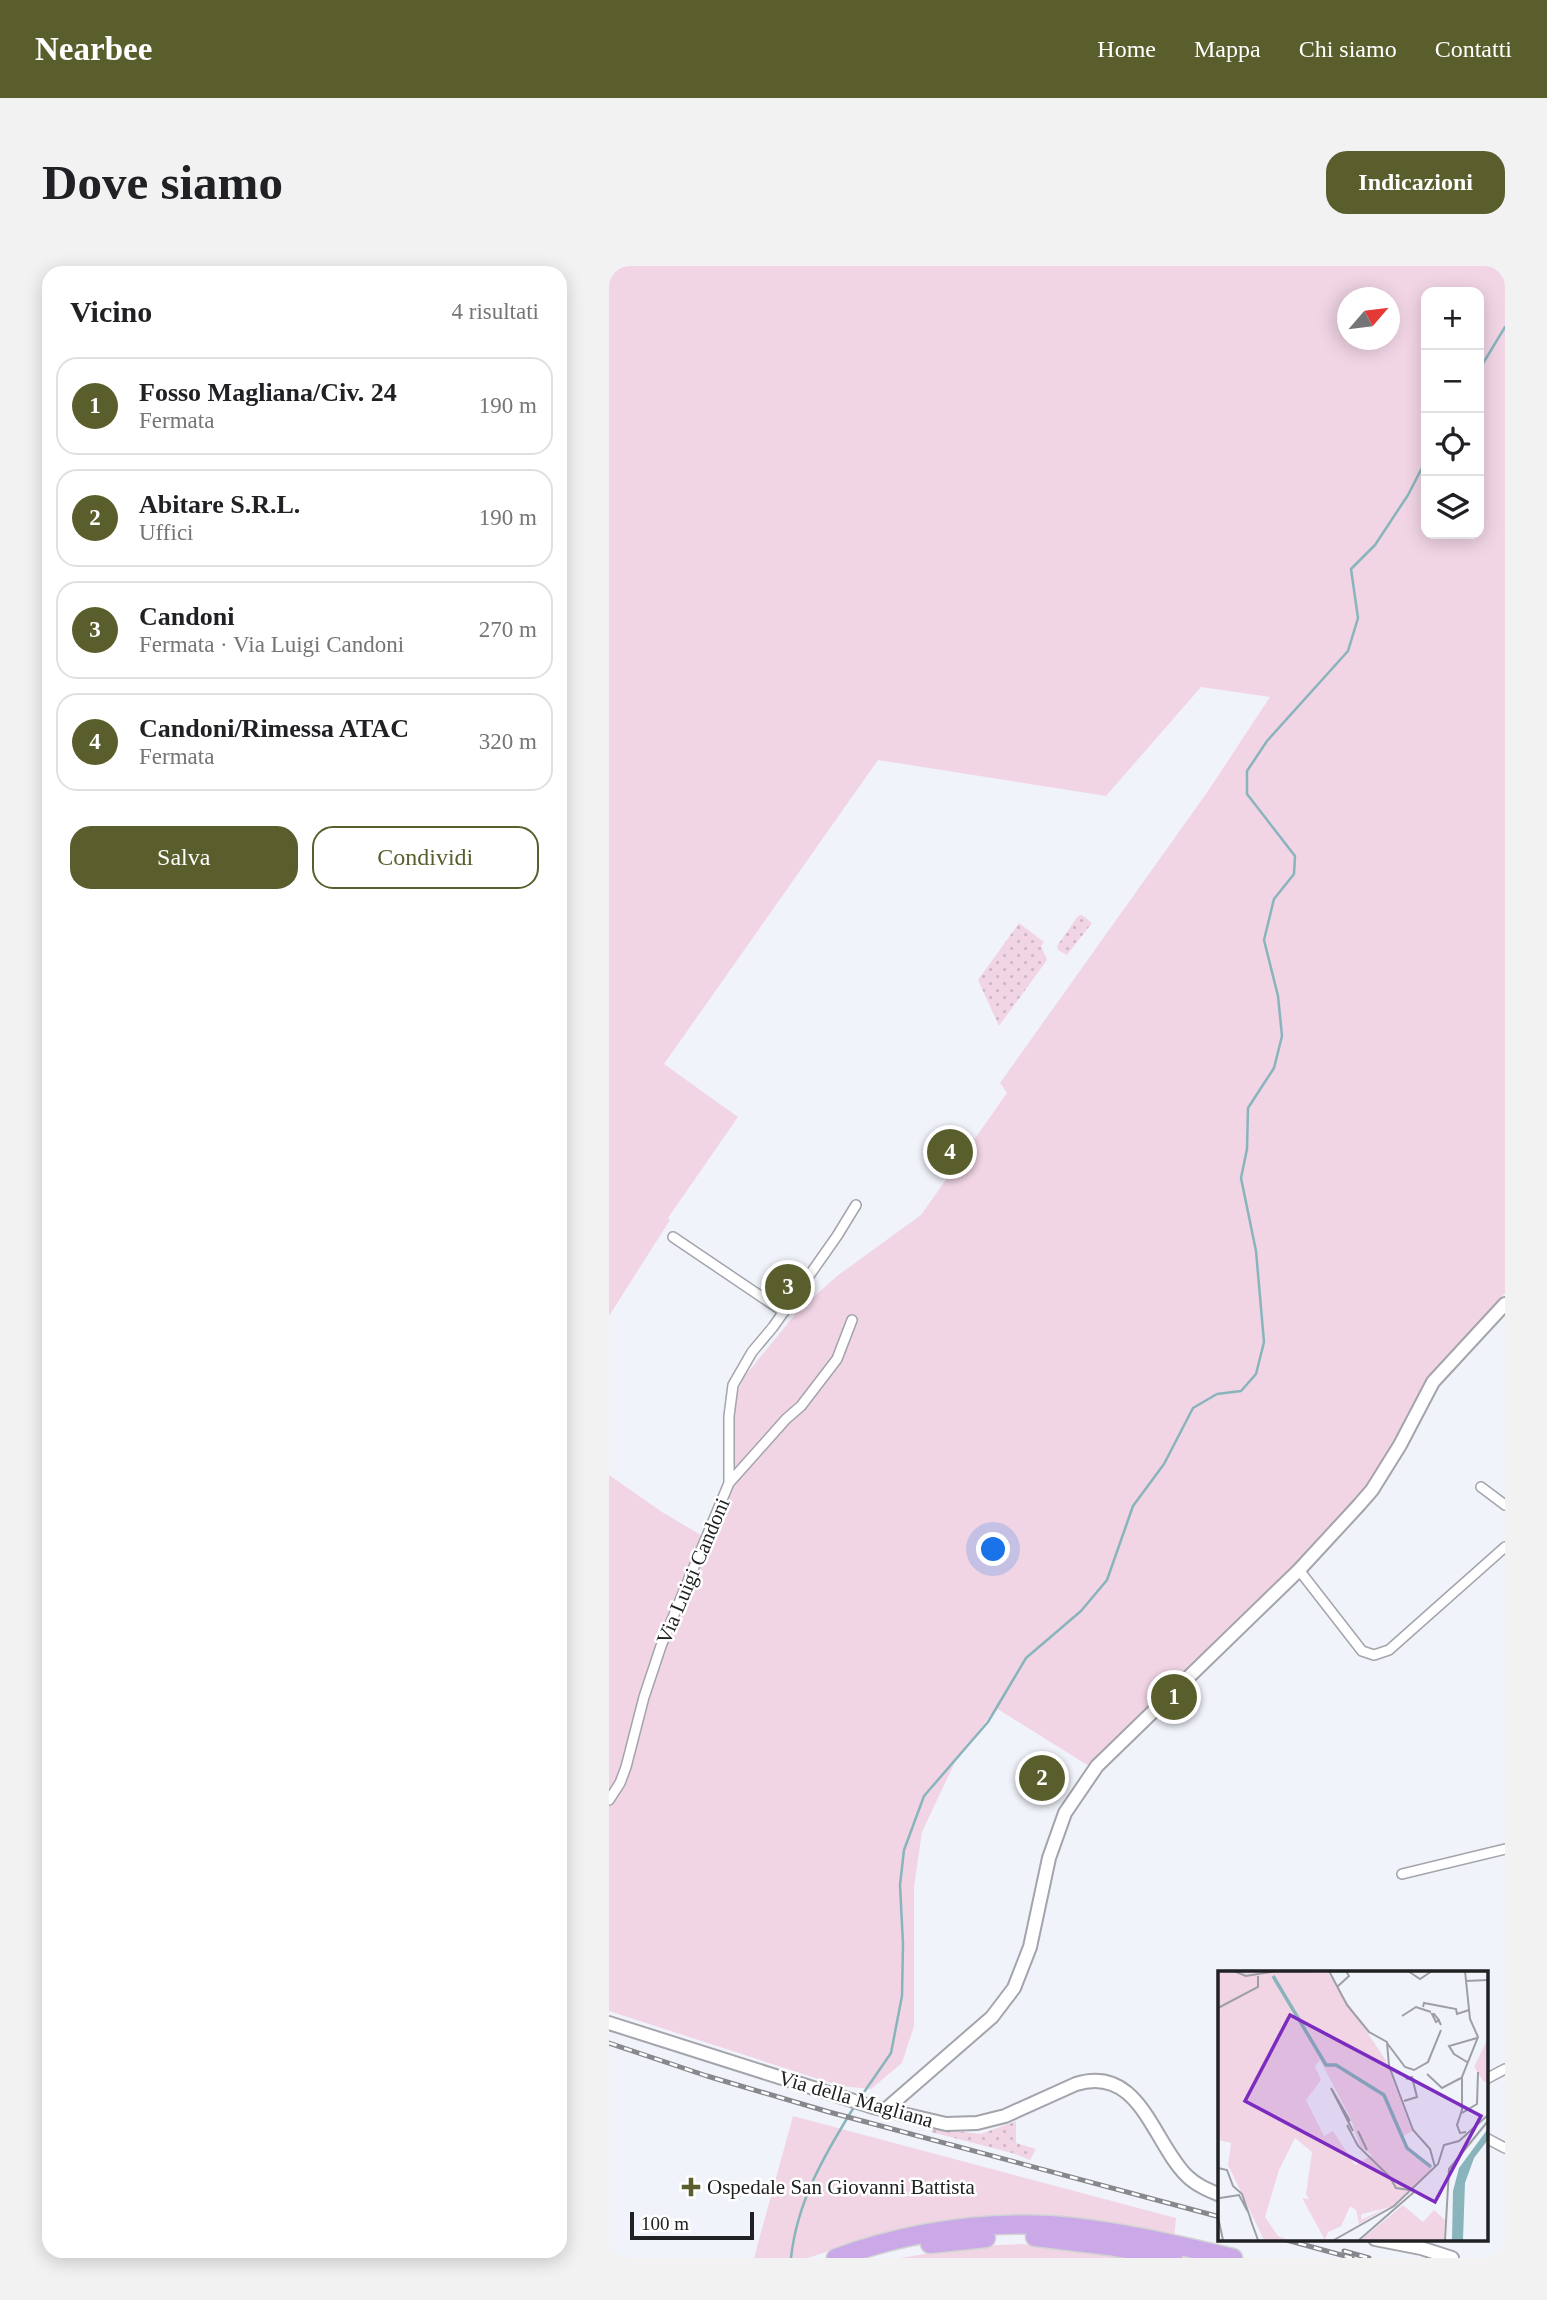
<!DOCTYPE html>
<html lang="it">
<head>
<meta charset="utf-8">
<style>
  body { margin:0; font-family:Georgia,serif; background:#f2f2f2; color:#202124 }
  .controls { position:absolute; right:21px; top:21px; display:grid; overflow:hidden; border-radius:14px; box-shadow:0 4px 18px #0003 }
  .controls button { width:63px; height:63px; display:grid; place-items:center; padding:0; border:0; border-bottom:2px solid #e0e0e0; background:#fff; color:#202124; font:35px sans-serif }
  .compass { position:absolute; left:728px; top:21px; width:63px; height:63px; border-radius:50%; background:#fff; box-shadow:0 4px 18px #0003; rotate:62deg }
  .scale { position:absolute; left:21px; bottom:18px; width:124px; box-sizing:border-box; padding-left:7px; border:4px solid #202123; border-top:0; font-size:19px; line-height:24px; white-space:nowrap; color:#202123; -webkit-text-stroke:5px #fff; paint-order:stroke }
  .you { position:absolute; left:385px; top:1284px; width:24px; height:24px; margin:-18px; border:5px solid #fff; border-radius:50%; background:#1a73e8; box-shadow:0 0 0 10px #1a73e833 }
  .badge { display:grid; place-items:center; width:46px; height:46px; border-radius:50%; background:#5a5e2c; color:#fff; font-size:23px; font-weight:700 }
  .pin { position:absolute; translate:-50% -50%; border:4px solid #fff; box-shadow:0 2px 7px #0006 }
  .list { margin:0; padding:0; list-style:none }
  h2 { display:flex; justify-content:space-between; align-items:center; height:91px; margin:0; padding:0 28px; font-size:30px }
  h2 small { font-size:23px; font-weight:400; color:#757577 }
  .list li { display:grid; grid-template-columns:46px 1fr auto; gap:21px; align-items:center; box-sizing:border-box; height:98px; margin:0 14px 14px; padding:0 14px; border:2px solid #e0e0e0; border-radius:21px }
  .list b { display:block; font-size:26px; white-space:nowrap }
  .list p { margin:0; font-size:23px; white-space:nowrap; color:#757577 }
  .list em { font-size:23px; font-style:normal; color:#757577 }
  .actions { display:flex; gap:14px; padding:21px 28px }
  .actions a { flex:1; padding:16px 0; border:2px solid #5a5e2c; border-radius:21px; text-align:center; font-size:24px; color:#5a5e2c }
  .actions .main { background:#5a5e2c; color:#fff }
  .icon { flex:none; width:38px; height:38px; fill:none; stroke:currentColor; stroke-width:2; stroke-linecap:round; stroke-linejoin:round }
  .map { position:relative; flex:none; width:896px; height:1992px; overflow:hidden; border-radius:21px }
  header { display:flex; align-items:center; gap:42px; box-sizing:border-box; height:98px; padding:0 35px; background:#5a5e2c; color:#fff }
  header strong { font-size:33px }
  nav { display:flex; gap:38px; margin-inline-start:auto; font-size:24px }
  .intro { display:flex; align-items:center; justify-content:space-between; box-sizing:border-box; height:168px; padding:0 42px }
  h1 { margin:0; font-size:49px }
  .button { padding:18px 32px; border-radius:21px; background:#5a5e2c; color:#fff; font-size:24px; font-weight:700 }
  main { display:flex; gap:42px; padding:0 42px }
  aside { flex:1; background:#fff; border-radius:21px; box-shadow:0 4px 18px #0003 }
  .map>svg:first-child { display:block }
</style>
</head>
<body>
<header>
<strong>Nearbee</strong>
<nav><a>Home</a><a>Mappa</a><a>Chi siamo</a><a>Contatti</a></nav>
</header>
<div class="intro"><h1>Dove siamo</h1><a class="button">Indicazioni</a></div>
<main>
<aside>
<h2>Vicino<small>4 risultati</small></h2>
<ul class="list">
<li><span class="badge">1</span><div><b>Fosso Magliana/Civ. 24</b><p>Fermata</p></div><em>190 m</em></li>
<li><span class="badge">2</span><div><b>Abitare S.R.L.</b><p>Uffici</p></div><em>190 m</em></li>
<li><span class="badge">3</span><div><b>Candoni</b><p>Fermata · Via Luigi Candoni</p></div><em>270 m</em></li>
<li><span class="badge">4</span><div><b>Candoni/Rimessa ATAC</b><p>Fermata</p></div><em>320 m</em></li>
</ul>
<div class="actions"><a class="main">Salva</a><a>Condividi</a></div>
</aside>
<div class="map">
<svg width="896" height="1992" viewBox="0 0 896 1992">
  <defs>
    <pattern id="grass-dots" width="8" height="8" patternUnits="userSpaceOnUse" patternTransform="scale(1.75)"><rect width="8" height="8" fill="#f1d5e5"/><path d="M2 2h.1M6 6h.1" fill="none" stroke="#ceb7c4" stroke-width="1.8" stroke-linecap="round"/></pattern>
  </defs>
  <rect width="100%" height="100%" fill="#f1f3fb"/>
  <path fill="url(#grass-dots)" d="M473,649L483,657L458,689L449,684L448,680L469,650Z
    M410,657L435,676L432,680L438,694L390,760L369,714Z
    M407,1855V1877L427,1883L421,1894L403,1887L322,1866L323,1862L372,1868Z"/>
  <path fill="#f1d5e5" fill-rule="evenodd" d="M0,0H896V1027L831,1101L767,1214L742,1242L480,1500L387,1442L346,1496L313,1566L305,1621V1760L293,1797L262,1823L231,1820L0,1745V1209L53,1246L102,1275L121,1221L124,1199V1142L127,1129L135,1111L189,1045L228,1010L312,949L398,827L391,817L599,525L661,431L592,421L497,530L269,494L55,798L129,851L59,952L61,954L0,1050ZM817,26H870V268H817ZM738,32H780V74H738Z
    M184,1850L567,1952L565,1973L320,1958L272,1968L199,1992H145Z
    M412,1978L449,1981L520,1992H291L365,1980Z"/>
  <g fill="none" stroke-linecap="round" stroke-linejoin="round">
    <path stroke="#89b4bc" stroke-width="2.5" d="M870,104L896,61
      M251,1832L282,1787L293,1730L294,1678L291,1619L295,1584L315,1530L379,1456L417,1392L472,1345L498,1314L524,1240L555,1198L584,1142L608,1128L632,1125L647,1108L655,1076L647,985L632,912L638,883L639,842L665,802L673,770L669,730L655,674L665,633L685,608L686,590L638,528V505L658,475L739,385L749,352L742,303L766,279L799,229L817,194
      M182,1992C188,1935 216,1888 245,1841"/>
    <g stroke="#a3a4ac" stroke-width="12">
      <path id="minor" d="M64,971L175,1046
        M120,1217L177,1153L192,1140L228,1093L243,1054
        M872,1221L896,1239
        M690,1304L753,1385L765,1389L780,1384L896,1281
        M0,1534L11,1517L17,1501L35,1431L52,1380L120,1217V1150L124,1119L143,1086L164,1061L228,970L247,939
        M793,1608L896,1583
        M877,1813L896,1803
        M877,1872L896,1882"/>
    </g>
    <g stroke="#a3a4ac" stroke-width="16">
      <path id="tertiary" d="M276,1844L383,1751L405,1722L421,1681L440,1592L456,1547L488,1500L690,1304L750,1239L763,1224L791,1179L824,1116L896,1038"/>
    </g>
    <g stroke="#a3a4ac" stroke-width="16">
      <path id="secondary" d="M0,1757L264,1841L337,1858L368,1857L396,1850L467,1818C531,1798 544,1877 578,1910C587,1919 599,1924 611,1929
        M766,1973L812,1982L843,1992"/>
    </g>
    <g stroke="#d2d3d3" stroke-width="21">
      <path id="motorway" d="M426,1971L501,1980L564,1992
        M321,1978L377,1972
        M227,1992C295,1967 368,1956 441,1959C502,1963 564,1978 624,1992"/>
    </g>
    <use href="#minor" stroke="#fff" stroke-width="9"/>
    <use href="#tertiary" stroke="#fff" stroke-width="12"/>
    <use href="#secondary" stroke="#fff" stroke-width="12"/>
    <use href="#motorway" stroke="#cba8e8" stroke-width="18"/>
    <g stroke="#87888d" stroke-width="5">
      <path id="rail" d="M0,1777L98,1810L220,1846L611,1951
        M674,1973L743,1992
        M735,1985L760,1992"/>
    </g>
    <use href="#rail" stroke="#fff" stroke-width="2.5" stroke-dasharray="8" stroke-linecap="butt"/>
  </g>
  <path fill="#5a5e2c" stroke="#fff" stroke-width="2.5" d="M78.5 1910.5h7v7h7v7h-7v7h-7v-7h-7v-7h7z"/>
  <g text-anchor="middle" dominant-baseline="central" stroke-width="5" stroke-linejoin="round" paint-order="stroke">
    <g font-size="21" fill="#202123" stroke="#fff">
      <text transform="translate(84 1305) rotate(-67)">Via Luigi Candoni</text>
      <text transform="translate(247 1833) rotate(16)">Via della Magliana</text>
    </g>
    <g font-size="21" fill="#202123" stroke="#fff" text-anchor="start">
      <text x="98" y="1921">Ospedale San Giovanni Battista</text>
    </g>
  </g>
  <g transform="translate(609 1705)">
    <rect width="270" height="270" fill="#f1f3fb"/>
    <path d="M119,216L144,241L143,249L170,236L141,253L138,238L132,235L123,255L110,261L107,269L84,227L94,229Z" fill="#f1d5e5"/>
    <path d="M0,0L110,2L167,88L194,160L184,166L187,173L213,193L214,197L176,235L144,243L132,235L123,255L110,261L88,223L94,181L77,167L61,199L47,246L60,265L70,269H46L10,194L13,172L0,169ZM102,89L133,148L142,176L154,184L137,194L115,160L106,165L88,129L103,109L97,95ZM269,69V110L266,111L256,96ZM185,234L205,251L216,239L227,249L226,269H143Z" fill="#f1d5e5" fill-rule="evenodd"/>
    <path d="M269,159V170L256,187L247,212L245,269H234L235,220L241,197Z" fill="#89b4bc"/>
    <path fill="none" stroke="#89b4bc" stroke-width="3.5" d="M55,5L108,94H118L166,124L189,177L213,196"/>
    <path fill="none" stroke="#9d9fa5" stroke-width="2" d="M16,0L28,5L58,0M71,0H109M111,0L129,34L151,61L169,71L171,95L195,159L212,178L217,196M190,0L202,8L214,0M247,0L252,48L260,66L244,106V139L239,154L242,162L248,161M247,10L270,9M119,16L131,5L128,0M205,36L206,32L238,38L239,43L251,39M0,37L40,16V5M184,45L198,36L213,41M221,49L218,51L214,43H216L221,49V50L223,54M169,72L187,96L196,99L210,91L223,59M249,91L236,83L231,75L259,67M209,103L224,117L243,107M186,130L199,126L194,106L188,108M244,142L259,133L260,101M132,150L113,117L135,160M129,154L140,175L172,206L178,217L192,219M140,160L149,179M0,197L9,199L15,215L24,223L33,249M2,227L21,224L30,241M0,246L5,269M32,247L40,269M116,269L176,235L220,193L226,174L241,170L270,144M141,269L196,221M227,269L231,198L270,150"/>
    <path fill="#7b2cbf" fill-opacity="0.15" stroke="#7b2cbf" stroke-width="3.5" d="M72,44L263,145L217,231L27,130Z"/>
    <rect width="270" height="270" fill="none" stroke="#202123" stroke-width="3.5"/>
  </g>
</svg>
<div class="controls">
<button>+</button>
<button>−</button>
<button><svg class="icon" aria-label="locate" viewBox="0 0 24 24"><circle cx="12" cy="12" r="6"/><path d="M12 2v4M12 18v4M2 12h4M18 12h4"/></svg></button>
<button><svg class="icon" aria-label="layers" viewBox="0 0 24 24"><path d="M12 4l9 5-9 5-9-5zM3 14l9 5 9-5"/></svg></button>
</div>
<svg class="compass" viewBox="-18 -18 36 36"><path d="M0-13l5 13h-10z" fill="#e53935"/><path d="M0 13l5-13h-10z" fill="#757577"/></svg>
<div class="scale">100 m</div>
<div class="you"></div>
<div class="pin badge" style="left:565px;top:1431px">1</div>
<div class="pin badge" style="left:433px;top:1512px">2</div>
<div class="pin badge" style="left:179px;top:1021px">3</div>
<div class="pin badge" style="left:341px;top:886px">4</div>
</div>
</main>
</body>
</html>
